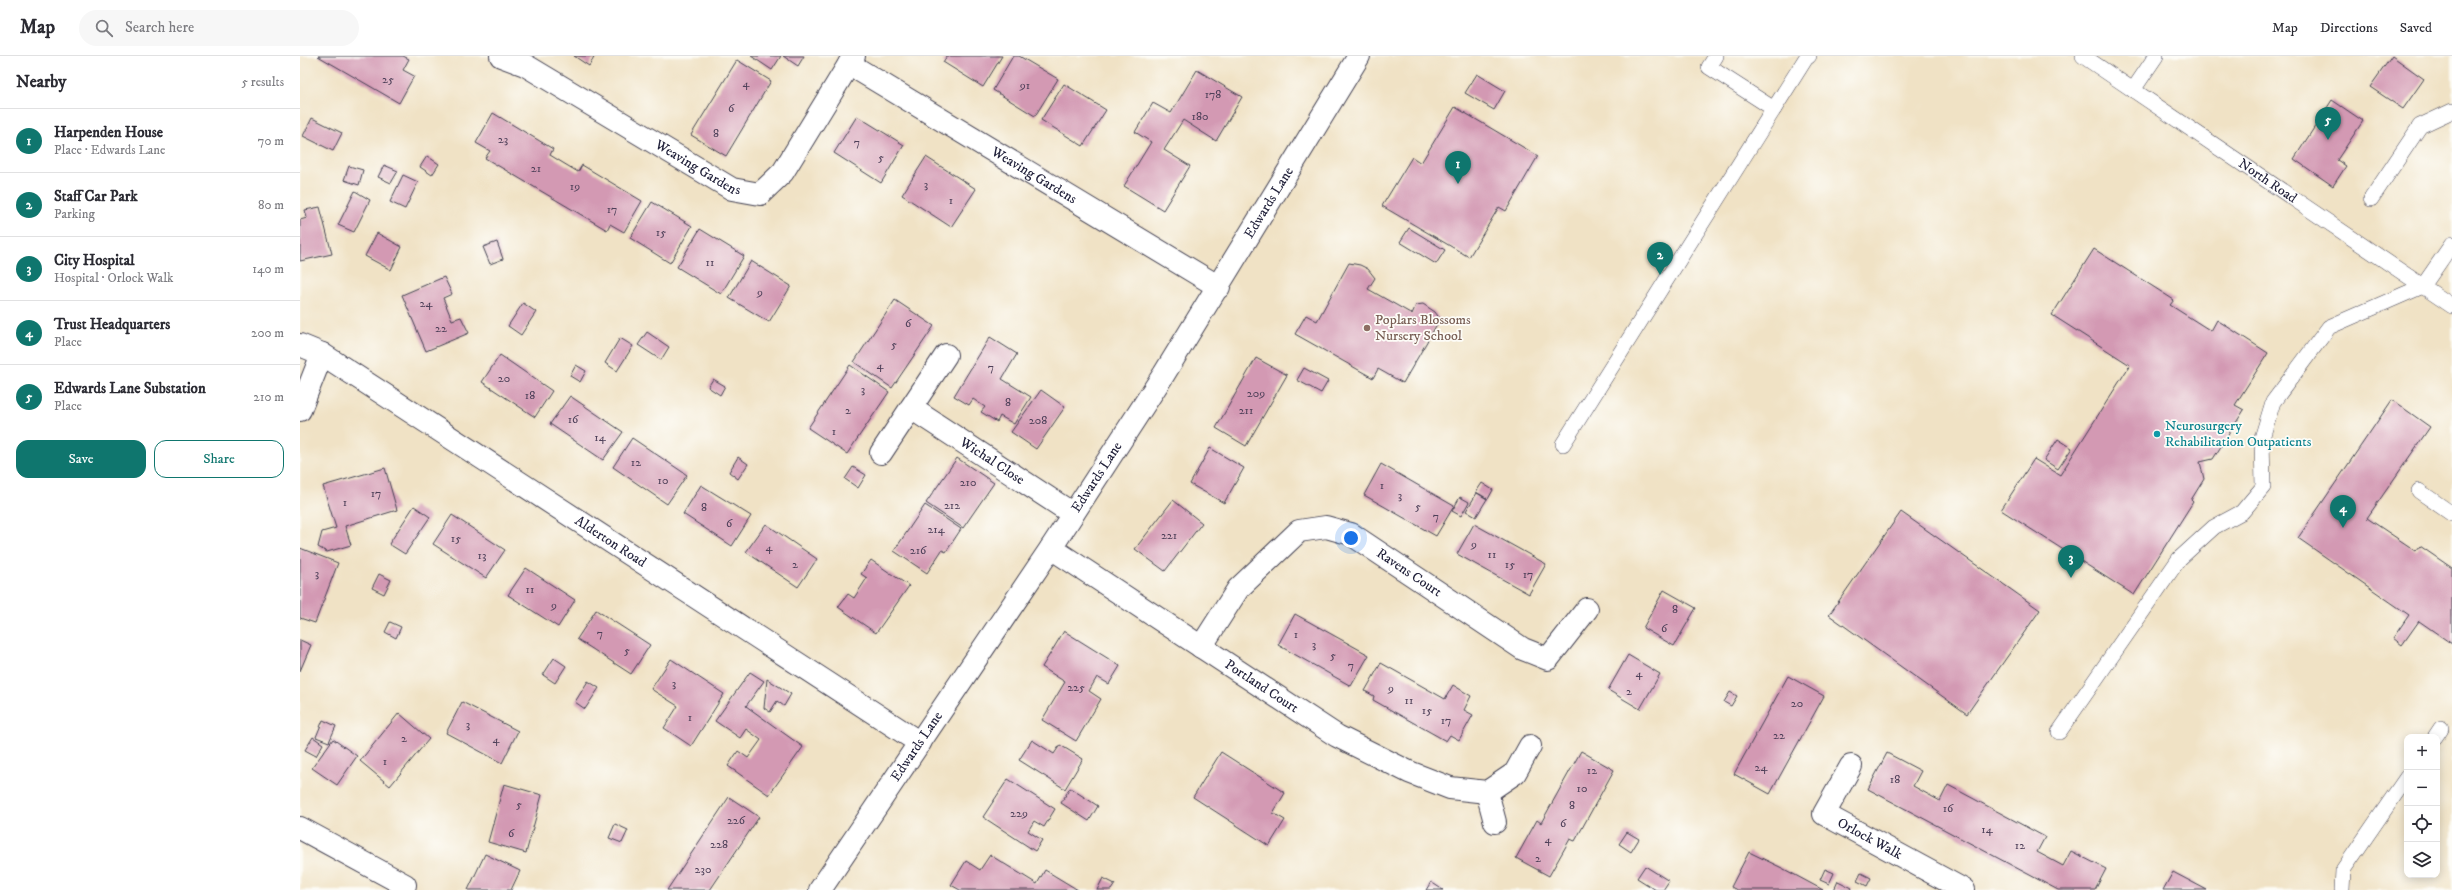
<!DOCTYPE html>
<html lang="en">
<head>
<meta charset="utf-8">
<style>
  body { margin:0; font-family:"IM FELL DW Pica",serif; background:#f7f7f7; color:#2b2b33 }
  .controls { position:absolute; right:12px; bottom:12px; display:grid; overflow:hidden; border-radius:8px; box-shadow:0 2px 10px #0003 }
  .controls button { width:36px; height:36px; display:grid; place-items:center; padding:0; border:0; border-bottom:1px solid #e1e1e2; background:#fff; color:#2b2b33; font:20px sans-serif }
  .you { position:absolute; left:1051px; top:482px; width:14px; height:14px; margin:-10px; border:3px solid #fff; border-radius:50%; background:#1a73e8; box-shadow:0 0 0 6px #1a73e833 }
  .badge { display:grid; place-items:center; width:26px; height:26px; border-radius:50%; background:#0f766e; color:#fff; font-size:13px; font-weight:700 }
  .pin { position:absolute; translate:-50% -33px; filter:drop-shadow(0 1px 2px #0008) }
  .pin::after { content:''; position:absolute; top:21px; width:14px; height:12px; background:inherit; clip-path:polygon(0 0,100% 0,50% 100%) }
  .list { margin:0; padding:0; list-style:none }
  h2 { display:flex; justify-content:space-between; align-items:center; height:52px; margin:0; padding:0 16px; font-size:17px }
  h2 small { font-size:13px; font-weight:400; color:#7c7c81 }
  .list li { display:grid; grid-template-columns:26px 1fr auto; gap:12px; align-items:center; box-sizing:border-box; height:64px; padding:0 16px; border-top:1px solid #e1e1e2 }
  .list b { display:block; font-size:15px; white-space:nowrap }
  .list p { margin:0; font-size:13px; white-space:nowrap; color:#7c7c81 }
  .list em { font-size:13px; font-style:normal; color:#7c7c81 }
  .actions { display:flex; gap:8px; padding:12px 16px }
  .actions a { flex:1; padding:9px 0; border:1px solid #0f766e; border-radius:12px; text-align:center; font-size:14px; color:#0f766e }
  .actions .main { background:#0f766e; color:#fff }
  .icon { flex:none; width:22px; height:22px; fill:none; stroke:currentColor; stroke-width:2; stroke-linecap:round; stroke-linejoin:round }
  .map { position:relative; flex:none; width:2152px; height:834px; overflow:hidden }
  header { display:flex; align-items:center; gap:24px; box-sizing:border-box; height:56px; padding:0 20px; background:#fff; border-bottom:1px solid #e1e1e2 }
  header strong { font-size:19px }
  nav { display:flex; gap:22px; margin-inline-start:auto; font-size:14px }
  .search { width:280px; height:36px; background:#f7f7f7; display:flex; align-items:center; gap:10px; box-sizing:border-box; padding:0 14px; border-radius:22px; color:#7c7c81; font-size:15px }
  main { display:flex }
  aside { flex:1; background:#fff }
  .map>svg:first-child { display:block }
</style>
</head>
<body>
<header>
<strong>Map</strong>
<div class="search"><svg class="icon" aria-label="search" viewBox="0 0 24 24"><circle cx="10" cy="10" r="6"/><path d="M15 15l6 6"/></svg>Search here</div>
<nav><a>Map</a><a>Directions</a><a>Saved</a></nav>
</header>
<main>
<aside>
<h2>Nearby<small>5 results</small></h2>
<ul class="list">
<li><span class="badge">1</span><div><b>Harpenden House</b><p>Place · Edwards Lane</p></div><em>70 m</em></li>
<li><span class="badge">2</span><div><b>Staff Car Park</b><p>Parking</p></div><em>80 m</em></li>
<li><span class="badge">3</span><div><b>City Hospital</b><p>Hospital · Orlock Walk</p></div><em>140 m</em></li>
<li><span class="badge">4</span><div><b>Trust Headquarters</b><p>Place</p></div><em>200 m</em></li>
<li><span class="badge">5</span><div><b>Edwards Lane Substation</b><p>Place</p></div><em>210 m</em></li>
</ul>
<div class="actions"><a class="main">Save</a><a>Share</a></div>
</aside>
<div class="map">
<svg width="2152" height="834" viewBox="0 0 2152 834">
  <rect width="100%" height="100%" fill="#fdfcf7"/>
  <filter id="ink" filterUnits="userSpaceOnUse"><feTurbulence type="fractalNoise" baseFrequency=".025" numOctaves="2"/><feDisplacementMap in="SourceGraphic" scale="8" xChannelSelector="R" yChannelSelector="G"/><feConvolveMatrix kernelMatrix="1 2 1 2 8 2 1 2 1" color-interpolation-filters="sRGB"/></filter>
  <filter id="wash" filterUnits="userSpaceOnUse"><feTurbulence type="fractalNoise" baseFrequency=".012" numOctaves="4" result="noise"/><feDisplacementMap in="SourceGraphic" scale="16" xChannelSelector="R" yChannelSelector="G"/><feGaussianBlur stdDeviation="0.9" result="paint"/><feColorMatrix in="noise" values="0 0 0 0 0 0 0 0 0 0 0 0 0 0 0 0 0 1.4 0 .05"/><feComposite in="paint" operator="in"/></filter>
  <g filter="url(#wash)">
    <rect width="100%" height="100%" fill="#f0e2c5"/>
    <g id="blocks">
      <path fill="#d399b3" d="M18,0H103L109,3L103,14L114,20L99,47Z
        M274,0H295L289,10Z
        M451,0H481L472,14Z
        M483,0H504L498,10Z
        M647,0H702L683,31L643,6Z
        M713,0H719L758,23L735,60L693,34Z
        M2092,0L2124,23L2103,53L2070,31Z
        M437,4L471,25L426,100L391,79Z
        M897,14L942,41L916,85L883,64L864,94L890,110L863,154L824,130L851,86L835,76L853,47L871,57Z
        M1177,18L1205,35L1194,54L1165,37Z
        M764,28L806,54L783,90L741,64Z
        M2032,44L2063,65L2037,104L2046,110L2033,130L1994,103Z
        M1155,51L1238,100L1206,155L1199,151L1169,201L1082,150L1112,101L1121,107Z
        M193,57L253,93L250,99L263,107L278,116L282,109L342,145L324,176L310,168L307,174L185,102L190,95L176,87Z
        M557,60L604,89L581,127L534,97Z
        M12,62L42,77L33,95L3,80Z
        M127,100L139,108L132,119L120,111Z
        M626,101L676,133L651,171L602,139Z
        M84,109L98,115L91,127L78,121Z
        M49,110L63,114L59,129L44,124Z
        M103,119L118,126L105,153L90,146Z
        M55,135L70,144L54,176L38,169Z
        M352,146L392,170L370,207L330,182Z
        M20,151L32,198L0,205V164L7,162L5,154Z
        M1109,172L1145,194L1136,208L1100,186Z
        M400,173L444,200L421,238L377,211Z
        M77,177L102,191L91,214L65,200Z
        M197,186L203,203L190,208L183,191Z
        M1794,193L1874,244L1870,249L1911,275L1917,264L1968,297L1935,349L1944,354L1913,403L1900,406L1904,423L1891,444L1893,446L1834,539L1701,454L1734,403L1760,419L1830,309L1752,259Z
        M451,205L491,230L469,266L429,242Z
        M1049,207L1060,209L1068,213L1075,222L1068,233L1112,258L1116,249L1123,248L1135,256L1140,263L1103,327L1078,313L1073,322L995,278L1006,259L1017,265Z
        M144,221L152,238L143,242L152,264L161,261L169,277L126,295L102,239Z
        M595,244L634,270L592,332L554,306Z
        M223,247L236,256L221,279L208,270Z
        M347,276L369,291L361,304L338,289Z
        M690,281L717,298L702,323L731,341L714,368L700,360L697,366L681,356L685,351L673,343L669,349L654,340Z
        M320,282L333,290L317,315L305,307Z
        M200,299L252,335L235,361L182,326Z
        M956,302L987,319L946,390L916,372Z
        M276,309L286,315L280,326L270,320Z
        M550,309L589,336L547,398L508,372Z
        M1004,312L1028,325L1021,337L997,324Z
        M413,323L425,330L420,339L408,331Z
        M741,334L765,351L736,393L711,376Z
        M270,340L323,376L303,404L250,368Z
        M2092,344L2130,371L2067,462L2116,495L2120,490L2152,512V588L2119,565L2102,589L2093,582L2109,559L1998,482Z
        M332,382L387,419L367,448L313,411Z
        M1758,383L1772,392L1758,413L1744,404Z
        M910,392L944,412L924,447L890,428Z
        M438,401L448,408L438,423L429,416Z
        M657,402L694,427L663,472L626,447Z
        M1081,408L1154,450L1136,480L1064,439Z
        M553,411L566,419L558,432L545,423Z
        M85,412L97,454L45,470L51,489L27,496L18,491L22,476L36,472L23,430Z
        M1182,427L1193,434L1188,443L1176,436Z
        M401,429L451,460L432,490L383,458Z
        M1177,437L1187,443L1176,461L1166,455Z
        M1160,441L1169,446L1161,460L1152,455Z
        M873,444L902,467L865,515L835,493Z
        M625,449L661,473L646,496L642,494L627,517L594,495Z
        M114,450L130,461L105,498L89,488Z
        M1601,456L1740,554L1667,658L1529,559Z
        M152,459L205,494L186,522L133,488Z
        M466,468L517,503L498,531L446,496Z
        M1174,468L1246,508L1229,538L1157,498Z
        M0,492L38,507L15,567L0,562Z
        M571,504L609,530L576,577L538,551L548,538L554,542L567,522L561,518Z
        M226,512L275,544L258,571L208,539Z
        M79,518L91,524L84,538L72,532Z
        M1364,534L1396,552L1374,590L1343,572Z
        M296,554L350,589L331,618L277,583Z
        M995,558L1069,599L1051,630L978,589Z
        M90,566L101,571L96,582L85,576Z
        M764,575L820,610L809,628L797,621L789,635L801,643L776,685L742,664L765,626L742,611Z
        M0,584L11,589L0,615Z
        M1328,599L1360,618L1340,653L1308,634Z
        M254,602L266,610L255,627L243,619Z
        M371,603L424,638L391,690L364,672L378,650L351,633Z
        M1081,607L1145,643L1153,629L1171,640L1164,654L1173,659L1159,684L1150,679L1146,685L1073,644L1074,640L1065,635Z
        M450,616L464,625L446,650L503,691L469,739L428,710L438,695L448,702L461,684L446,673L440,682L415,665Z
        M1488,620L1524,640L1470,738L1434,718Z
        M467,623L491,638L484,650L477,645L470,656L464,652Z
        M288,625L299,632L285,653L275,646Z
        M1430,636L1437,640L1431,650L1424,646Z
        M162,646L218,675L202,707L146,677Z
        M99,657L129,683L90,730L60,705Z
        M23,664L36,670L29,686L16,681Z
        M13,681L23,688L16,700L5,694Z
        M33,683L57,700L37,729L12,712Z
        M732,684L754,698L760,689L783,703L765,733L719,704Z
        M1281,695L1314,714L1275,785L1270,783L1249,820L1216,802L1237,764L1241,767Z
        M921,696L985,737L973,757L985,764L969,790L893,741Z
        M1587,697L1621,715L1613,730L1640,745L1648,729L1745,781L1737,796L1763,810L1771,795L1806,813L1795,834H1758L1568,733Z
        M708,723L755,753L744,771L734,765L728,775L742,784L735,795L683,761Z
        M204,728L242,739L226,797L188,786Z
        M770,732L798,750L789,765L761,747Z
        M429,741L459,761L410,834H367Z
        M315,768L328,774L322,787L309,782Z
        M1327,776L1339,783L1331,796L1319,788Z
        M1449,796L1482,812L1523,834H1437L1431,831Z
        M185,798L220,815L211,834H168Z
        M690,799L737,828L745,814L778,834H660L651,829L666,805L680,814Z
        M1345,810L1369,825L1363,834H1356L1337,822Z
        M1525,813L1534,817L1529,828L1520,824Z
        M1873,816L1907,834H1863Z
        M1561,817L1571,822L1567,830L1557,825Z
        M803,822L815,828L811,834H797Z
        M1538,825L1552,832L1551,834H1534Z
        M1131,826L1143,834H1126Z"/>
    </g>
  </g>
  <g filter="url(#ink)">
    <use href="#blocks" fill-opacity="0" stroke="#413f50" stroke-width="1"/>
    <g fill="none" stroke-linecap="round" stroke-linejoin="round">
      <g stroke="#413f50" stroke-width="16">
        <g id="lane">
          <path d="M1416,0L1409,11L1474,53"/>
          <path id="s1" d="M1783,0L2152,250"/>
          <path d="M1833,34L1856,0"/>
          <path d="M2071,143L2120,70L2152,55"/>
          <path d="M2123,230L2152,188"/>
          <path d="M1263,388L1506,2L1509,0"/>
          <path d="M2119,435L2152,458"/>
          <path d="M1759,676L1879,503L1914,471L1942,456L1963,431L1962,382L1973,346L2029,271L2123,230"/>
          <path d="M2135,681L2141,672"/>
          <path d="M2042,834L2043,814L2107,721"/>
        </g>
      </g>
      <g stroke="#413f50" stroke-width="24">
        <g id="street">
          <path id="s2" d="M201,0L225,9L432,133L460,138L483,116L554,0"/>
          <path id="s3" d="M549,8L919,231"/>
          <path id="s4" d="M0,289L22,298L620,687"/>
          <path id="s5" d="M611,352L773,458"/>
          <path d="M0,354L22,298"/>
          <path d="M581,397L646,299"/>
          <path id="s6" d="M751,492L1037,680L1109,716L1150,732L1187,736L1215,717L1230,690"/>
          <path id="s7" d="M901,591L938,533L999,475L1026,471L1051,478L1223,593L1248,603L1287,553"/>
          <path id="s8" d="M1551,710L1524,758L1664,834"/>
          <path d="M1187,736L1195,766"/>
          <path d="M0,772L105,829"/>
        </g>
      </g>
      <g stroke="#413f50" stroke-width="24">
        <g id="secondary">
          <path id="s9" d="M520,834L751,492L864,318L1059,0"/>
        </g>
      </g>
      <use href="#lane" stroke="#fff" stroke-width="15"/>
      <use href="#street" stroke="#fff" stroke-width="22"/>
      <use href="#secondary" stroke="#fff" stroke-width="22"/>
    </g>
  </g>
  <circle fill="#8d6e63" stroke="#fdfcf7" stroke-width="1.5" cx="1067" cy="272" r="4"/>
  <circle fill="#0f9aa8" stroke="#fdfcf7" stroke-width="1.5" cx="1857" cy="378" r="4"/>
  <g text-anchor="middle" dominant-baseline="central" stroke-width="3.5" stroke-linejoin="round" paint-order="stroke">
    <g font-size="12" fill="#4e4059">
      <text x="88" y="23">25</text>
      <text x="446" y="27">4</text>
      <text x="725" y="29">91</text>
      <text x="913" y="38">178</text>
      <text x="431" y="52">6</text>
      <text x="900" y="60">180</text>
      <text x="416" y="77">8</text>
      <text x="203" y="83">23</text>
      <text x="557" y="86">7</text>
      <text x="581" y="101">5</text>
      <text x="236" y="112">21</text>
      <text x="626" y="128">3</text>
      <text x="275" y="130">19</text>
      <text x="651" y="144">1</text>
      <text x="312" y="153">17</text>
      <text x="361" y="176">15</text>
      <text x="410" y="206">11</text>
      <text x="460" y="236">9</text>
      <text x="126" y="247">24</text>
      <text x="608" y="267">6</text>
      <text x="141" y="272">22</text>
      <text x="594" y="288">5</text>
      <text x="580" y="309">4</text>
      <text x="691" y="311">7</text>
      <text x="204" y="322">20</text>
      <text x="563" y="333">3</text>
      <text x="956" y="337">209</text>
      <text x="230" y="339">18</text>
      <text x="708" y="346">8</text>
      <text x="548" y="354">2</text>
      <text x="946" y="354">211</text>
      <text x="273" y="363">16</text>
      <text x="738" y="364">208</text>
      <text x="534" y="375">1</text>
      <text x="300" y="381">14</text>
      <text x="336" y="406">12</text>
      <text x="363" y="424">10</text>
      <text x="668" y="426">210</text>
      <text x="1082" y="429">1</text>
      <text x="76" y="437">17</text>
      <text x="1100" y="439">3</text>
      <text x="45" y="446">1</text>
      <text x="652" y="449">212</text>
      <text x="1118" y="450">5</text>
      <text x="404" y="451">8</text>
      <text x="1136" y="460">7</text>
      <text x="429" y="467">6</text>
      <text x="636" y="473">214</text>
      <text x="869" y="479">221</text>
      <text x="156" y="482">15</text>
      <text x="1174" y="488">9</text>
      <text x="469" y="491">4</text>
      <text x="618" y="494">216</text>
      <text x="1192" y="498">11</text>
      <text x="182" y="499">13</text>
      <text x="495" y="508">2</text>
      <text x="1210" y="508">15</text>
      <text x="17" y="517">3</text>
      <text x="1228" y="518">17</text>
      <text x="230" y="533">11</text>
      <text x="254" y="549">9</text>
      <text x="1375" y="553">8</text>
      <text x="1364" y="572">6</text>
      <text x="300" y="577">7</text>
      <text x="996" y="578">1</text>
      <text x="1014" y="588">3</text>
      <text x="327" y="594">5</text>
      <text x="1033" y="599">5</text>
      <text x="1051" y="609">7</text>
      <text x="1339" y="617">4</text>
      <text x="374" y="627">3</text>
      <text x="776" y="631">225</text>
      <text x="1091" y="632">9</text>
      <text x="1329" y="635">2</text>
      <text x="1109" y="644">11</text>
      <text x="1497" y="647">20</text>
      <text x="1127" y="654">15</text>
      <text x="390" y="661">1</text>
      <text x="1146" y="664">17</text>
      <text x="168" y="668">3</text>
      <text x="1479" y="679">22</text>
      <text x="104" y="682">2</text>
      <text x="196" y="683">4</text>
      <text x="85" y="705">1</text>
      <text x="1461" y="711">24</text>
      <text x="1292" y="714">12</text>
      <text x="1595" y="723">18</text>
      <text x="1282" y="732">10</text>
      <text x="219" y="748">5</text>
      <text x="1272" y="749">8</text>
      <text x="1648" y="752">16</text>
      <text x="719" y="757">229</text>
      <text x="436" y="764">226</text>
      <text x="1263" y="767">6</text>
      <text x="1687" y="773">14</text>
      <text x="211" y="777">6</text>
      <text x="1248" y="783">4</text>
      <text x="419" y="788">228</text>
      <text x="1720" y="789">12</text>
      <text x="1238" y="802">2</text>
      <text x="403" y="813">230</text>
    </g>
    <g font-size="14" fill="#22223b" stroke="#fdfcf7">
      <text stroke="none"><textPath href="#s2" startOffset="227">Weaving Gardens</textPath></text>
      <text stroke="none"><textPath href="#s3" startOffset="216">Weaving Gardens</textPath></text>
      <text stroke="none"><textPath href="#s1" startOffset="223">North Road</textPath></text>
      <text stroke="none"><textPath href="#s9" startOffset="821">Edwards Lane</textPath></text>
      <text stroke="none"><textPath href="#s5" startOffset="97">Wichal Close</textPath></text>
      <text stroke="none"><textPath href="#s9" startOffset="497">Edwards Lane</textPath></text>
      <text stroke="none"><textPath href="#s4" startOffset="368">Alderton Road</textPath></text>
      <text stroke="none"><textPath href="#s7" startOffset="276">Ravens Court</textPath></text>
      <text stroke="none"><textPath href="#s6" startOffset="252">Portland Court</textPath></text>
      <text stroke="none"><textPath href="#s9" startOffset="173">Edwards Lane</textPath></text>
      <text stroke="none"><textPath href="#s8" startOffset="107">Orlock Walk</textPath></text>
    </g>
    <g font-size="14" fill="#785e54" stroke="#fdfcf7" text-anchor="start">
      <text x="1075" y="264">Poplars Blossoms<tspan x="1075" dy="16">Nursery School</tspan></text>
    </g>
    <g font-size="14" fill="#0d838f" stroke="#fdfcf7" text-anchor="start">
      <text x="1865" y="370">Neurosurgery<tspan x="1865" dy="16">Rehabilitation Outpatients</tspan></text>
    </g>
  </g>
</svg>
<div class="controls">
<button>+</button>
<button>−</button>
<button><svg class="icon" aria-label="locate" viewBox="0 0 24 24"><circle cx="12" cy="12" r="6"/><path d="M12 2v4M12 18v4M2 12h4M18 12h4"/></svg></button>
<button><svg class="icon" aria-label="layers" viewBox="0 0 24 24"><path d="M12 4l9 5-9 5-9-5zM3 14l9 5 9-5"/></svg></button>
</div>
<div class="you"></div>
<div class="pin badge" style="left:1158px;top:128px">1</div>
<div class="pin badge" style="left:1360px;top:219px">2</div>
<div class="pin badge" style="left:1771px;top:522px">3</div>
<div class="pin badge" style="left:2043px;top:472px">4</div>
<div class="pin badge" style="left:2028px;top:84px">5</div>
</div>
</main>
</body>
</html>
